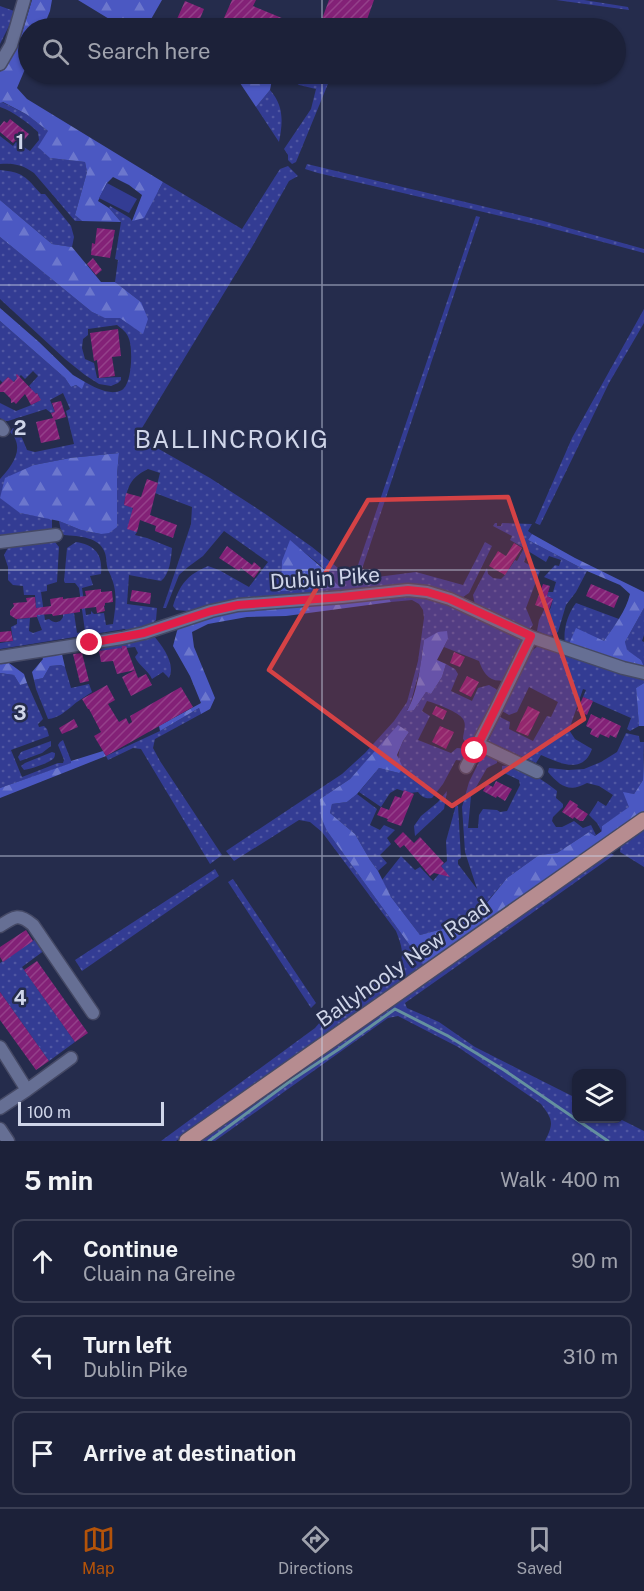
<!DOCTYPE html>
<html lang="en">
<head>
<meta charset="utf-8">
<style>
  body { margin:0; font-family:"Public Sans",sans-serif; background:#252941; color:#f1f3f6 }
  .controls { position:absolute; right:18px; bottom:18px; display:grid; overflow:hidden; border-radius:12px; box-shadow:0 2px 4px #0004 }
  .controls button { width:54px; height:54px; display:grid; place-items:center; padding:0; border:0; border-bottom:2px solid #3a3e53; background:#1c2139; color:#f1f3f6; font:30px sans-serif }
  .scale { position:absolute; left:18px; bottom:15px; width:146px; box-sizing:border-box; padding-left:6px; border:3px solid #cfd5e9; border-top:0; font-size:16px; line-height:21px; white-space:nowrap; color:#cfd5e9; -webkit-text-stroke:4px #252c4c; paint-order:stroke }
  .stop { position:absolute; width:18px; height:18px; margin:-14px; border:4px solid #e11d48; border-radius:50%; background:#fff }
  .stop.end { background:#e11d48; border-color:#fff; box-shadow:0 2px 6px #0008 }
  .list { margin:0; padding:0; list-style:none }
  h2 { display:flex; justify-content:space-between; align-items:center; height:78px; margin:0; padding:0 24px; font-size:26px }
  h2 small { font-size:20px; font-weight:400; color:#a0a3ae }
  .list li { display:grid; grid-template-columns:39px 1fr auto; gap:18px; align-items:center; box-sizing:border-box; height:84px; margin:0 12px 12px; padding:0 12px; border:2px solid #3a3e53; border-radius:12px }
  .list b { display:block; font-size:22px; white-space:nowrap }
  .list p { margin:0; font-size:20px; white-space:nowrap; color:#a0a3ae }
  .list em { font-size:20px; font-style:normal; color:#a0a3ae }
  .icon { flex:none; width:33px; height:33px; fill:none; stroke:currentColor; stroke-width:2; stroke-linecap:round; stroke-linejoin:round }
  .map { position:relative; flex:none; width:644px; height:1141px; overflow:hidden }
  .search { position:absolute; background:#1c2139; box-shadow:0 2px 4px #0004; left:18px; right:18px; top:18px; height:66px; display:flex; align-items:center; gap:15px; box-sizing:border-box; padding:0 21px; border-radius:33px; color:#a0a3ae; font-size:22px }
  .sheet { height:366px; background:#1c2139 }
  nav { display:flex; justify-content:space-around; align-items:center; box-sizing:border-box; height:84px; border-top:2px solid #3a3e53; background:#1c2139; font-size:16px; color:#a0a3ae }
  nav a { display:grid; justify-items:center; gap:3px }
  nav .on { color:#b45309 }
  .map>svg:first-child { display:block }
</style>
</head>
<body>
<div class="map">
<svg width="644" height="1141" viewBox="0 0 644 1141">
  <defs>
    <pattern id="grass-dots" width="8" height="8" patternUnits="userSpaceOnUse" patternTransform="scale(1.5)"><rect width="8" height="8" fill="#333c93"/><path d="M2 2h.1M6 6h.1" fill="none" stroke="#5057a2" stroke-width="1.8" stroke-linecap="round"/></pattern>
    <pattern id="forest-firs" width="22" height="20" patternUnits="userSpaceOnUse" patternTransform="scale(1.5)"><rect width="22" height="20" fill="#4b58c2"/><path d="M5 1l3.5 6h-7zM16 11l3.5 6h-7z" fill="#6c77cd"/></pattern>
    <pattern id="building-hatch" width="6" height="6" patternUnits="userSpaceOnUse" patternTransform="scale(1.5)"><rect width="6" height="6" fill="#832177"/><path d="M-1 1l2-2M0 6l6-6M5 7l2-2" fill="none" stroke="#94408a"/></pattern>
  </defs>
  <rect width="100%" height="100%" fill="#252c4c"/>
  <path fill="url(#grass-dots)" fill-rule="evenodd" d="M556,0H584L628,7L629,10Z
    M0,6L14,11L9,26L0,44Z
    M325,74H332L296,162L292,164L288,160V155L284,149L311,109L316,89L299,85L295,82L296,76L302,75L317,83Z
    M270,90C284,106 283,122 279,142L256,107Z
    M2,102L26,114L48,131L50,158L85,162L87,172L75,215L82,221H75L34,173C23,165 14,163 0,164V136L13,146L16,142L30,151L39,140L38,132C27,122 14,112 0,107V103Z
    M307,164L540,220L644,249V253L539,225L318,173L305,169Z
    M288,166L298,176L289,181L252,247L142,428L150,444L210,478L264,513L312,547L348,576L354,577L476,216L480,217L359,578L362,579L416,572L463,585L485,542L492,546L469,593L463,597L444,590L417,584L317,595H282L245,599L187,611L176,610L173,606C180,584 187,575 208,566L219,570L249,587L268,562L224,531L203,556L188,567L179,575L166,608H163L191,524L192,507L155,493L160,473L148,469C130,478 128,486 124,505L132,507L133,510L137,532L135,535L147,538L172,548C171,558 170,574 161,581L129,575L127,604L157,608L156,620L151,625L127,632L125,629L0,649V643L13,641L11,627L17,624V619L30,618L29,631L33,633L42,630L37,617L35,595H24L23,586L13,585L8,580V567L4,555L9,546L32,542H55L59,547L57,582L47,585V591L41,592L45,620L49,619C55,624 60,623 63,617V614L74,613L77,633L85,631L79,588L75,583H65L64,581L67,548L76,542C95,545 103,554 101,574L90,576L93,585L82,588L86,615L91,614V611L94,614L104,613L106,625L113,624C116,604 118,590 109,572C106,567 107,559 105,553C100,537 79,536 64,535L61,531L59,521L81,530L101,534L117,474L119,453L70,458L34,465L20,513L52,519V529L50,533L0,539V479C12,466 26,448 10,432L13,428L20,433L27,450L35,452L74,444L66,411L70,409L63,393L50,400L55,412L51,413L46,409L8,421H5L0,418V403L16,411L29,406L41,400L37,393L31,396V388L29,386L38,376L33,371L25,379L21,375L13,382L8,377L3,383L0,380V321L65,378L71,387L76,385L82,388L85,382C96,388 110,396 122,390C132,384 133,349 129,339C127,332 122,329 117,325L88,329V335L83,339L82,348L85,359L94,363L97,378L121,377V380L118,383L111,386L99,384L85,375L65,359L0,299V237L92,312C117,324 121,317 141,302L115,282L118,260L115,259L121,222L109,208L110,206L130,218L132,221L159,190L163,182L242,229L280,169ZM290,541C306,555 329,568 339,588L281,591Z
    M0,170C23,172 26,177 41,194H45L71,226L74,237L72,247L52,244L0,200Z
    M644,309V323L609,383L540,525L535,523L572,438Z
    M495,523H497V526H501L502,523L532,524L528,531L532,534L528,540L587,571L576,592L566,605L558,632L554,635L550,636L537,631L539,620L545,608L550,610L553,599L547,596L548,592H553L556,582L544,577L555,565L559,566L561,560L549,556L546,562L528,551L524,562L540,571L526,608L533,625L530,629L490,613L475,605L473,595L487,568L488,574L493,578L501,579L505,575L515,560L517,561L524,548L510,540L512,536L493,526Z
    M406,595C448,599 485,622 522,639L504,680C490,683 483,673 479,661L444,647L448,639L424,640L420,669L410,705L407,710H414L426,692L431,694L442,677L446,664L455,669L458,674L451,691L472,701L478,688L489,685L496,689L499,692L474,743L468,744L463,739C463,733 467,725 463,719C459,712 435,703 427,701L422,711L430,716L418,740L451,753L457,748L466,749L469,755L464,761L456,760L443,784L432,798C425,799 422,797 418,792L410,793L397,789L390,793L381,807L359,792L379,768L399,773C397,755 398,748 409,732L399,726L350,779L320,799L327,831L424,965L331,1029L176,1141H161L315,1028L327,1014L393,972C407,959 402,947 396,931L322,832L310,822L299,820L234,861L226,851L342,774L365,753L394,721L407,702L418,661L424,618L423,610L419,604L412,600L391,602L388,596Z
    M576,603L619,619L604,641L641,660L626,650L625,642L644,608V635L642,641L644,642V669L565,644C563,630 567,615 576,603Z
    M154,636C163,647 176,664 169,678L163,672L152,679C148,670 139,666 135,657L138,653L135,647L99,651L103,647Z
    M538,646L644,680V683L636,688L639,726L630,731L627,729L631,718L583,697L586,690L583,689L569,730L575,739L592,749C583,775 559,763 541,755L536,763L488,741L500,717L510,722L509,729L533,741L547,716L551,717L558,702L529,687L517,712L509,715L502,711L530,652Z
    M61,665L65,667L71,688L89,684L92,692C85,697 77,701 71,707C63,713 58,718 48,719L36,689L34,680L43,678L50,666Z
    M0,673L14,675L20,685L27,683L43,719L38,724L39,727L44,726L47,729L49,736L11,750L22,777L58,763H63L64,760L58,745L60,742L63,740L72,763L0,788Z
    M199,708L201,714L155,739L153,748L160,761L222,855L210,864L141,749L133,748L108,760L106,756L160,731Z
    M626,733L639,736L640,742H644L643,780L634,794L624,793L630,807L602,826V832L597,823L589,815L598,801L606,806L613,795L599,786L587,783C569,793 560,786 548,772L549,768L568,770L584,769L601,762L617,752Z
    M51,741V746L42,753L20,761L18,757L21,752Z
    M52,752L55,753C55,754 55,756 54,758C50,763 30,769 24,770L21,766L25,763Z
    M484,752L497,758V763L487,768L471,796L468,828H478L479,815L483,809L497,810L500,812L507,811L520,785L519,780L502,772V766C517,763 545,781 557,791L556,798L563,804V807L553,817L552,821L556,827H562L574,821L583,828L591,825L596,835L595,836L589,832L557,853L539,855L507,878L485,904L446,928L420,935L391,897L382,880L401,856L415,870L420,867L433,881L439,874L444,872V870L441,866L447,861L446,841L456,805L458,806L461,858L458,860V864L477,889L465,852L462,807L469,782Z
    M447,791L444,809L415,836L414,826L421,816L438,802Z
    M357,794L377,809L370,825L380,830L384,825L395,830L387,838L391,844L380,855L387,863L378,871L370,860L355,834L330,813L332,804L347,802Z
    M644,826V867L620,852L621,845Z
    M610,853L614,855L405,1003L407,1008L439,1022L475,1047L576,1098V1118L620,1119L644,1131V1141H545C554,1123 553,1120 541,1104L458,1047L398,1016L388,1018L215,1141H195Z
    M215,869L219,876L82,971L75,960Z
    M233,879L316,1003L311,1008L228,882Z
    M37,938L45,950L22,967L75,1042L49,1061L0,992V963Z"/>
  <path fill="url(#forest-firs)" d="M32,0H52L50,11L43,28H28V62L17,88L27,99L163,182L144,218L132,221L142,195L129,185L113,177L107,183L98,201L109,208L121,222L82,221L75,215L87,172L85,162L50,158L38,147L48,131L26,114L3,102L0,103V72L9,58L22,33Z
    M78,0H162L150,21L158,25V28H124Z
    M224,74H273L270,90L256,107L238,80Z
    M0,200L52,244L72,247L101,282H115L141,302L148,319L143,334L120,318H105L92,312L0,237Z
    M0,308L39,342L73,375L85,382L82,389L76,385L71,387L65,378L0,321Z
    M119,453L117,474V527L109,533L101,534L81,530L59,521L20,513L0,498L5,478L34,465L70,458Z
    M532,534L575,558L644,592V608L625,642L627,650L641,660L644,667L607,657L569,644L576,628L604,641C614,626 626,611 630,594L620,585L587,571L528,540Z
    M290,540L328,573L340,588L281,591L282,561Z
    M388,596L391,602L286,616L247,617L208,624L192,632L194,647L215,698L210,709L201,714L199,708L160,731L159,726L201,703L190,676L173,646L177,631L179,627L218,613Z
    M447,631L448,639L437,660L446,664L442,677L431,694L426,692L414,710L407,711C418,692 421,662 424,640L438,632Z
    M62,654L65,667L61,665L50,666L43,678L34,680L32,672L43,659L42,657Z
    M9,663L24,674L27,683L20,685L14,675L0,673V664Z
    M644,683V726H639L636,688Z
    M398,725L409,732L403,741L397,755L403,768L399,773L379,768L357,794L347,802L332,804L330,813L355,834L370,860L378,871L391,897L420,935L446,928L485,905L507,878L539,855L557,853L589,832L595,836L602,831V826L629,807L623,792L634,794L643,780L644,754V812L424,965L327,831L321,817L320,799L350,779Z
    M103,751L106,756L0,798V788L71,763V761Z"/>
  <path fill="#333c93" d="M107,183L137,199L129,213L99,198Z"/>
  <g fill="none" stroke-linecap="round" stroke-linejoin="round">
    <path stroke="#64909f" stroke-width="3" d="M209,1141L289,1082L339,1049L395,1009L448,1036L504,1070L608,1141"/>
  </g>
  <path fill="url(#building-hatch)" d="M232,0H256L253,6L289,21L286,28H230L233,21L224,18Z
    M329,0H374L364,28H325L319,27Z
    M185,1L204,9L196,28H173Z
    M10,119L29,134L21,144L16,140L13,143L0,132V126L4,121L7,123Z
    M97,228L115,230L110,258L91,255L92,243L95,244Z
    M93,258L102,270L96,275L87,264Z
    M118,329L121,356L112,357L115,376L99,378L97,360L94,361L90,333Z
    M17,374L36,394L37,393L41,400L31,405L25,394L16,404L14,402L11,403V399L4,392H0V385L8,377L14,382L17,378L16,375Z
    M61,401L66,417L55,420L60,439L41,443L36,422L53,418L51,413L55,412L52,403Z
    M147,479L158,483L150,515L177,525L173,538L155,531L156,526L140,520L137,532L127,529L133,508L124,505L126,493L141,497Z
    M514,543L522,548L505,575L489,566L498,551L506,556Z
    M227,546L252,565L254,562L261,568L254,578L241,568L239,571L219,558Z
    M543,584L550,586L547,596L553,599L549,610L535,605Z
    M591,584L619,596L614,608L586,596Z
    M101,589V592L112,591L113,602L105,603V605L104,606L105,611L97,613L96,607L80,609V612L53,616L52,614L37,615V617L16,619L10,615V611L14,606L13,603L27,602L26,598L35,597L36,608L51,606L50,599L63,597V599L86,596L85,591Z
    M132,590L151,593L150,604L130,601Z
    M11,631L13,641L0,642V632Z
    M122,646H126L135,670L117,674L113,661L101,662L99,651L121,648V651Z
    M454,652L465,657L460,667L450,663Z
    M82,653L89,681L80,683L73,654Z
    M135,670L138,678L146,674L152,685L131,696L122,677Z
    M467,676L479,682L471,697L459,691Z
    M107,685L115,700L108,704L119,722L126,718L129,724L132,722L130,716L181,687L193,707L106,756L94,736L101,732L89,709H88L82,699Z
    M583,697L593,701L587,715L577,711Z
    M436,706L447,711L443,720L432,714Z
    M528,706L540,712L528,736L516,731Z
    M591,714L601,719L602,717L621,726L616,738L610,735L609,738L600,734L598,738L590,734L592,729L586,726Z
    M74,719L78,727L62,734L59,728Z
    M440,726L454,732L446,749L432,742Z
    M496,781L512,789L505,801L497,796L496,798L483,791L487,784L493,787Z
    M404,790L414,794L401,826L387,821L388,819L377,815L381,807L389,810L395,796L401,798Z
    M570,800L578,805L577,807L588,814L583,821H580L574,817L573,819L562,812Z
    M403,832L414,843L420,837L444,863L441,866L450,877L434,873L430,876L404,845L400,848L394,841Z
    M26,930L33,941L3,962L0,957V947Z
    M37,961L88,1033L75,1042L24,970Z
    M0,992L49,1061L36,1070L0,1020Z"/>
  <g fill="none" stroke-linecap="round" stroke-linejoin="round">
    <g stroke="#454965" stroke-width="15">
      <path id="minor" d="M0,64L11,45L24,0
        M0,426L3,430
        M0,542L56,535
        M0,657L122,638L144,633L211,611L238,605L342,597L408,590L427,592L450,599L531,637L623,668L644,673
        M478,744L537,772
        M466,767L495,711L531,637
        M0,926C15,916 19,913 33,925L93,1013
        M0,1047L27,1090L0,1108
        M27,1090L71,1058
        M0,1129L8,1141"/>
    </g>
    <g stroke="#454965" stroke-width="18">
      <path id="major" d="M187,1141L644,820"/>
    </g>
    <use href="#minor" stroke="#666f94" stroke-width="12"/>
    <use href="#major" stroke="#b68c90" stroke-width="15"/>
  </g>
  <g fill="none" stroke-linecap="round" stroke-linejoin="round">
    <path stroke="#e11d48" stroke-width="8" d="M90,643L144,633L211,611L238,605L342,597L408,590L427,592L450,599L531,636L475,751"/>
  </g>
  <path fill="#d54245" fill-opacity="0.2" stroke="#d54245" stroke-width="4.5" stroke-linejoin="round" d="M508,497L584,719L452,806L269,670L368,500Z"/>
  <path fill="none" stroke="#cfd5e9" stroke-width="1.5" stroke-opacity="0.55" d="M322,0V28M322,74V1141M0,285H644M0,570H644M0,856H644"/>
  <g text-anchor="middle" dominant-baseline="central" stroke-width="5" stroke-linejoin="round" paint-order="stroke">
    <g font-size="21" fill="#cfd5e9" stroke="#252c4c">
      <text transform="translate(325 578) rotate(-4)">Dublin Pike</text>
      <text transform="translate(403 963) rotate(-35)">Ballyhooly New Road</text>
    </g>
    <g font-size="24" letter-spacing="1.5" fill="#cfd5e9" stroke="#252c4c">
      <text x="232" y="439">BALLINCROKIG</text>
    </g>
  </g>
  <g font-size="20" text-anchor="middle" font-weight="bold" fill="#cfd5e9" stroke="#252c4c" stroke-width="5" stroke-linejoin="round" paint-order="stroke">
    <text x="20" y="149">1</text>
    <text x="20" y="435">2</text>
    <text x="20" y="720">3</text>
    <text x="20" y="1005">4</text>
  </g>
</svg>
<div class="controls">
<button><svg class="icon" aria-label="layers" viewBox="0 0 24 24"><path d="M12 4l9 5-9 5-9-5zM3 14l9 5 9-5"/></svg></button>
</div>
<div class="scale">100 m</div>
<div class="stop" style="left:475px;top:751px"></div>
<div class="stop end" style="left:90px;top:643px"></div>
<div class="search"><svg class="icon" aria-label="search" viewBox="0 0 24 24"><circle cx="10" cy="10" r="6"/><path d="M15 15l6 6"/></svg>Search here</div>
</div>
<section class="sheet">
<h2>5 min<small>Walk · 400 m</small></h2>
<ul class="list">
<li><svg class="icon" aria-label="ahead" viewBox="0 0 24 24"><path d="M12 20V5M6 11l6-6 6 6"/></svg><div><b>Continue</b><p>Cluain na Greine</p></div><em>90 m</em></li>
<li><svg class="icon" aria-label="left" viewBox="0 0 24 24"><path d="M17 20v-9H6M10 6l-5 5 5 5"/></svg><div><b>Turn left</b><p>Dublin Pike</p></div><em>310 m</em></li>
<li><svg class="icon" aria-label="arrive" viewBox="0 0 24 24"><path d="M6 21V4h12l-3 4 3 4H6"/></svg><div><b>Arrive at destination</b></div></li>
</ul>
</section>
<nav>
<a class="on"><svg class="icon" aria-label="map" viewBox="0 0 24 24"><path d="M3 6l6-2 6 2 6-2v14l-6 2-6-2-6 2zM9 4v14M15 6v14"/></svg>Map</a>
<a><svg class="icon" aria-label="directions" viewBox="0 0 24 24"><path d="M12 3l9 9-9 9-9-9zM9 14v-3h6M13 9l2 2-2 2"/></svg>Directions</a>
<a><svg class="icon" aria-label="saved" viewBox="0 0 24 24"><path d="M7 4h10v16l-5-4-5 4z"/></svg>Saved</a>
</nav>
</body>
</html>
